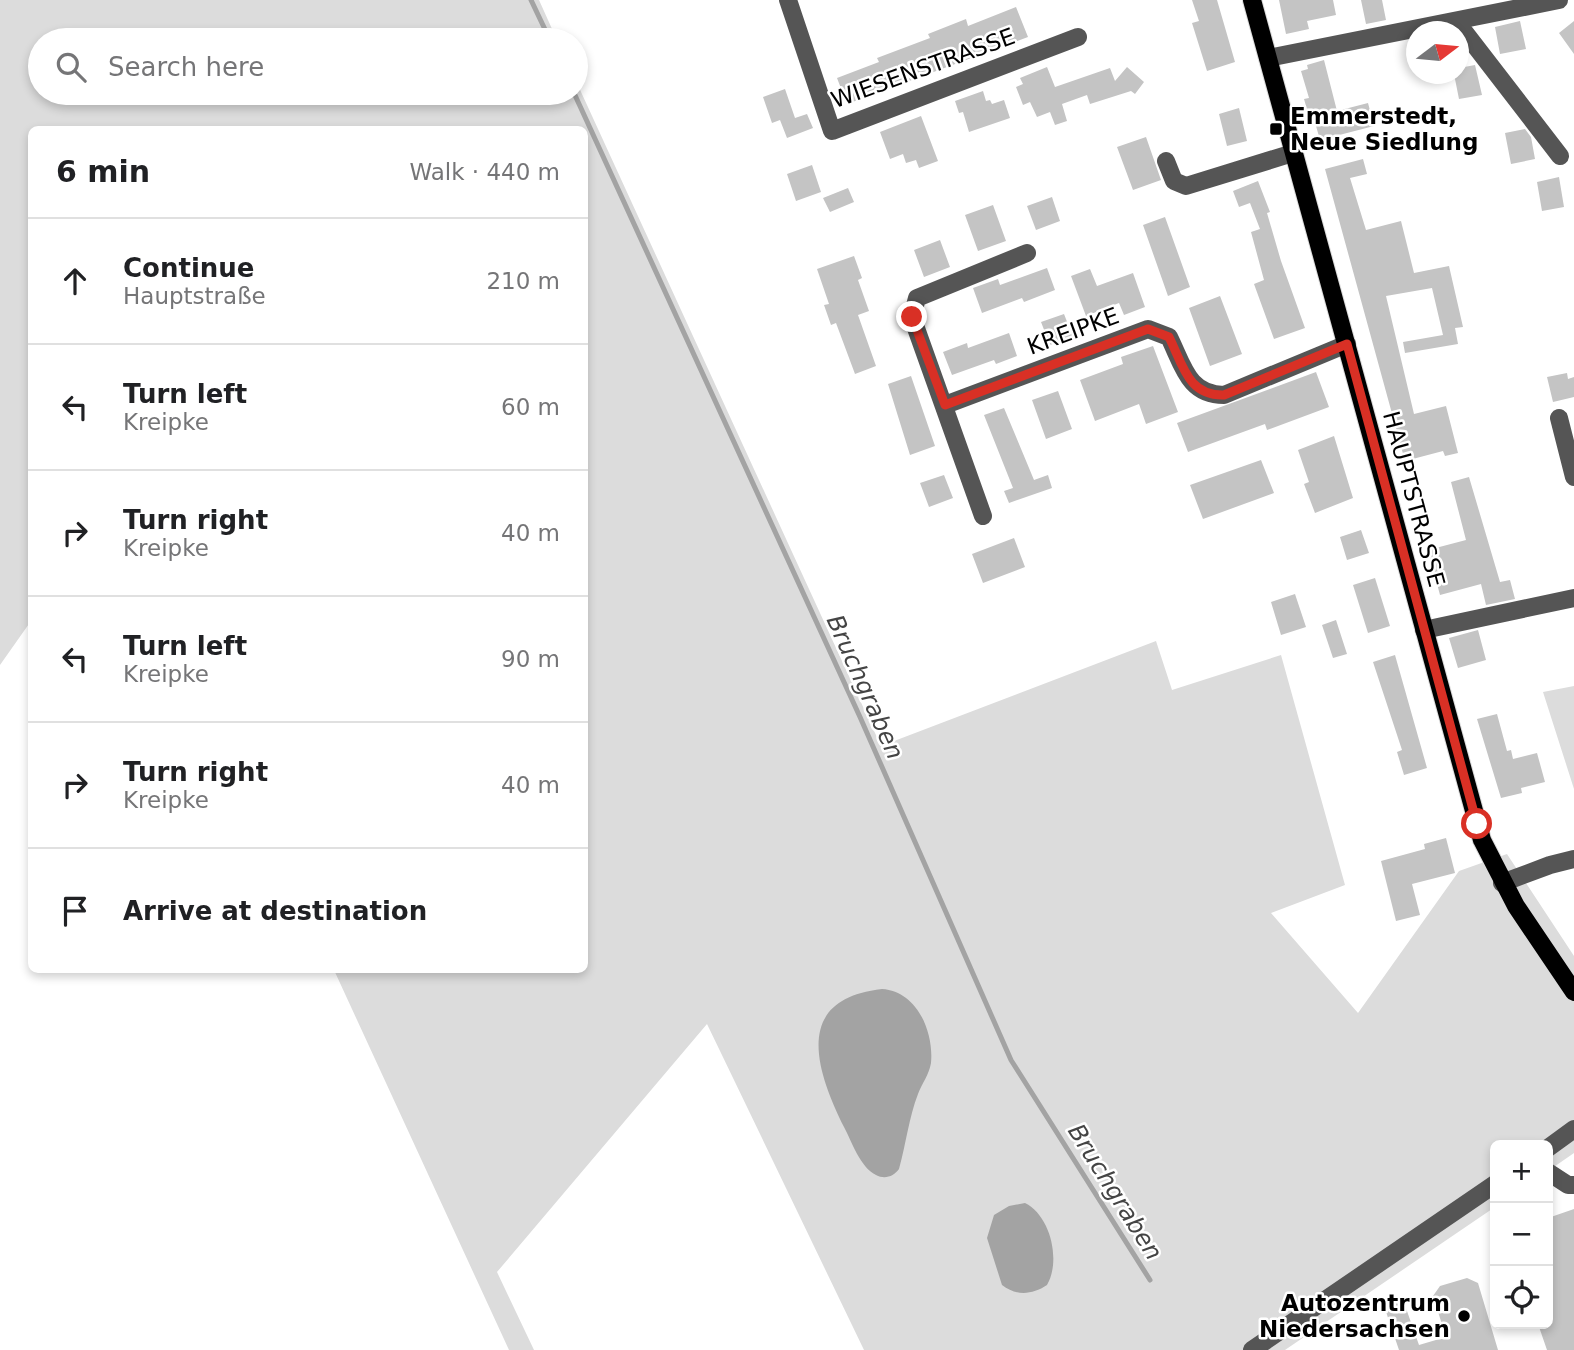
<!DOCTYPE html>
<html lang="en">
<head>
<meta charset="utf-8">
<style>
  body { margin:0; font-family:"DejaVu Sans",sans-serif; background:#f2f2f2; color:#202124 }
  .controls { position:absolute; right:21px; bottom:21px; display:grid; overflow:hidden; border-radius:10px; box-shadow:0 4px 10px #0003 }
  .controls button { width:63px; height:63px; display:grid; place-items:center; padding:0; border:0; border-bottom:2px solid #e0e0e0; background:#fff; color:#202124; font:35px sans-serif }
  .compass { position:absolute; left:1406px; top:21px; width:63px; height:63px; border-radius:50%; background:#fff; box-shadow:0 4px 10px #0003; rotate:74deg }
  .stop { position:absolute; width:21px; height:21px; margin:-16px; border:5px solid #d93025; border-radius:50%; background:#fff }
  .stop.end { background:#d93025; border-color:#fff; box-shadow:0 2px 7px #0008 }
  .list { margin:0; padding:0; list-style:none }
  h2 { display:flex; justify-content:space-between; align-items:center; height:91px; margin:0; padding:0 28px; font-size:30px }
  h2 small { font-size:23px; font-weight:400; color:#757577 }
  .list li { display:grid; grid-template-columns:46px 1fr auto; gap:21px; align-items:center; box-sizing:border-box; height:126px; padding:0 28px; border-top:2px solid #e0e0e0 }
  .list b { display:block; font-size:26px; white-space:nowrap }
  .list p { margin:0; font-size:23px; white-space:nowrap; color:#757577 }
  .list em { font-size:23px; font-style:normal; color:#757577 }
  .icon { flex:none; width:38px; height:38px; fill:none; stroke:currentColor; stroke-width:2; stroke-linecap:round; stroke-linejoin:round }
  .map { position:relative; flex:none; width:1574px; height:1350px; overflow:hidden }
  .search { position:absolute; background:#fff; box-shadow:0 4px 10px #0003; left:28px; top:28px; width:560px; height:77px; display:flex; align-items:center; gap:18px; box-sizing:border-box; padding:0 24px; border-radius:38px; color:#757577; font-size:26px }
  .panel { position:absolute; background:#fff; box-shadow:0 4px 10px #0003; left:28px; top:126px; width:560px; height:847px; border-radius:10px }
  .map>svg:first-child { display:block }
</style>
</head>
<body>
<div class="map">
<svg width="1574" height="1350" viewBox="0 0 1574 1350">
  <rect width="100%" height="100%" fill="#fff"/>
  <path fill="#dcdcdc" d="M0,0H539L557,40H40V93H576V81L881,746L1156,641L1172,690L1281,655L1345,885L1271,913L1358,1013L1459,871L1507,854L1574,956V1153L1548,1171V1145H1495V1207L1285,1350H864L707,1024L497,1272L534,1350H509L334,970H584V130H32L31,621L0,665Z
    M1574,686V789L1543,692Z"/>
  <path fill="#a3a3a3" d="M882,989C917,991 934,1032 931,1063C929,1075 922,1083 918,1094C909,1117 906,1144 899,1169C894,1176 885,1180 876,1175C860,1167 852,1142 844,1127C815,1068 793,999 882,989Z
    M1025,1203C1051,1216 1061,1261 1047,1285C1032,1295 1016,1296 1002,1285L987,1238L994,1215L1009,1206Z"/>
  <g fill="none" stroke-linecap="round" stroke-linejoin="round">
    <path stroke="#a3a3a3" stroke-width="5" d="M531,0L550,40
      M574,93L860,717L1011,1060L1150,1280"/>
  </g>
  <path fill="#c4c4c4" d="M1192,0H1217L1235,62L1207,71L1192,23L1199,21Z
    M1279,0H1333L1336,15L1307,21L1309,29L1286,34Z
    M1361,0H1382L1386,20L1366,24Z
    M1016,7L1028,37L847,104L837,78L879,62L877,58L930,38L928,34L966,19L968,26Z
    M1520,21L1526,49L1500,54L1495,27Z
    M1574,21V54L1559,33Z
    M1324,60L1337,111L1368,103L1374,126L1320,140L1312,112L1308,113L1304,99L1309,98L1301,71L1308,69L1307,65Z
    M1475,65L1482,95L1459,99L1454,74H1459V68Z
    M1047,67L1055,87L1110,68L1115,81L1127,67L1144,82L1135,94L1131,91L1090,104L1087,95L1062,104L1067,121L1055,125L1050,112L1037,117L1030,102L1023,105L1016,87L1023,84L1020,78Z
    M785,89L795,118L807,114L813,128L787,138L780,120L772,123L763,97Z
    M983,91L986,101L990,100L992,104L1004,100L1010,118L969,132L963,112L959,113L955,101Z
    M1239,108L1247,141L1227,146L1219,114Z
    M921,116L938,161L919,168L916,160L906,163L903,154L890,159L880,132Z
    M1525,129L1531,137L1535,159L1511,164L1505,133Z
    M1146,137L1161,180L1133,190L1117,147Z
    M1363,159L1367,174L1350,178L1366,230L1401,221L1414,273L1449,266L1463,327L1455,328L1458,344L1405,353L1403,342L1443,335L1432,288L1386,296L1414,414L1446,406L1458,453L1445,456L1443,451L1405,461L1325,169Z
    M812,165L821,192L796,201L787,174Z
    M1559,177L1564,207L1542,211L1537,182Z
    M1258,181L1270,212L1267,213L1281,261L1305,328L1274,339L1254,284L1264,280L1251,232L1260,229L1250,203L1239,207L1233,191Z
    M848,188L854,202L830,212L823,198Z
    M1052,197L1060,221L1036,230L1027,206Z
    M993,205L1006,241L978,251L965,215Z
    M1165,217L1190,287L1168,296L1143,225Z
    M940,240L950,267L924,277L914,250Z
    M854,256L862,278L858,280L869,311L858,315L876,366L855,374L836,323L831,325L824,305L829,304L817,269Z
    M1047,268L1055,290L1024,302L1022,298L982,313L973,288L998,279L1000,285Z
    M1090,269L1097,286L1133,273L1145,307L1124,315L1119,303L1086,316L1071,276Z
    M1220,296L1242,354L1210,366L1189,308Z
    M1064,314L1073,337L1050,345L1041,322Z
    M1009,333L1017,356L996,364L994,360L952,375L943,352L967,343L968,348Z
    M1153,346L1178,412L1146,424L1139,404L1095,421L1080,380L1123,364L1121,357Z
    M1316,372L1329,407L1267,430L1265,424L1188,452L1177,423Z
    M1567,373L1568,379L1574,377V397L1553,402L1547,377Z
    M911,376L935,446L910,455L888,384Z
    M1058,391L1072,429L1046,439L1032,400Z
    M1004,408L1034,480L1048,475L1052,488L1009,503L1004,491L1013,488L984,415Z
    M1334,436L1353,498L1315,513L1304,484L1309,482L1298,450Z
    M1261,460L1274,493L1203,519L1190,485Z
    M944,475L953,498L929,507L920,483Z
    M1469,477L1500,582L1510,580L1515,599L1486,605L1481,584L1440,595L1428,550L1466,540L1451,482Z
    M1361,530L1369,553L1347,560L1340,537Z
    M1014,538L1025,567L983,583L972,554Z
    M1375,578L1390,626L1368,633L1353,585Z
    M1295,594L1306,627L1281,635L1271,602Z
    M1336,620L1347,654L1333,658L1322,625Z
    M1478,630L1486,660L1458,668L1449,638Z
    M1395,655L1427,768L1404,775L1397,752L1402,750L1373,662Z
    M1497,714L1507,751L1511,750L1513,759L1537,753L1545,782L1521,788L1522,793L1501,798L1477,719Z
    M1446,838L1455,873L1412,884L1420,915L1396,921L1381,861L1425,849L1424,844Z
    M1574,1209V1350H1547L1538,1324H1548V1218Z
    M1467,1278L1478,1283L1498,1350H1399L1383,1303L1402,1297L1419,1345L1446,1337L1433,1296L1440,1286Z"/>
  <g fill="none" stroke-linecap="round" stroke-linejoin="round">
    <g stroke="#dbdbdb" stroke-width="20">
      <path id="major" d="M1252,0L1482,840L1516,906L1574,992"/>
    </g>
    <path stroke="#555" stroke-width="18" d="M788,0L832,131L1078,37
      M1456,21L1560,156
      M1268,58L1559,0
      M1166,161L1174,181L1186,186L1293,153
      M945,405L1148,329L1169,337C1183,365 1188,395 1224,395L1347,344
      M1559,418L1574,477
      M983,516L912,317L917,298L1027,253
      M1424,630L1574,598
      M1502,883L1550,865L1574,859
      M1548,1148L1574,1129
      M1548,1172L1568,1185H1574
      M1252,1350L1495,1184"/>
    <use href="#major" stroke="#000" stroke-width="18"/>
  </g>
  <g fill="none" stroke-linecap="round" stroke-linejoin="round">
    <path stroke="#d93025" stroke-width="9" d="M912,317L945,405L1148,329L1169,337C1183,365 1188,396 1224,395L1347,344L1477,824"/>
  </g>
  <g fill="#000" stroke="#fff" stroke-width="2.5">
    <rect x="1269" y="122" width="14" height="14" rx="3.5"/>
    <circle cx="1464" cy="1316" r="7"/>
  </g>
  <g text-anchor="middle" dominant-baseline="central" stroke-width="5" stroke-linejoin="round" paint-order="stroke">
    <g font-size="23" fill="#000" stroke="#fff">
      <text transform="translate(923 68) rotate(-20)">WIESENSTRASSE</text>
      <text transform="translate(1073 331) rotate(-20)">KREIPKE</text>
      <text transform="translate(1414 499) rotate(75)">HAUPTSTRASSE</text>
    </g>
    <g font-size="23" font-weight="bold" fill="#000" stroke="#fff" text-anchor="start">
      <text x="1290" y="116">Emmerstedt,<tspan x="1290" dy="26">Neue Siedlung</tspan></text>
      <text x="1450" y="1303" text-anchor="end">Autozentrum<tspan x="1450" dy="26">Niedersachsen</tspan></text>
    </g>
    <g font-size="24" font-style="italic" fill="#444" stroke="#fff">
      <text transform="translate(865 687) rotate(66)">Bruchgraben</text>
      <text transform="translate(1115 1192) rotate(58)">Bruchgraben</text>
    </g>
  </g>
</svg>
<div class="controls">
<button>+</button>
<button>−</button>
<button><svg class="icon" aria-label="locate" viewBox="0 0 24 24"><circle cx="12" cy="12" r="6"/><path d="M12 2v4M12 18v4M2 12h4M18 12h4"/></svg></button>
</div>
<svg class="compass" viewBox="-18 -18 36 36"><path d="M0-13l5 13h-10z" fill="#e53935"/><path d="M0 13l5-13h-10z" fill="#757577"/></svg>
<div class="stop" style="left:1477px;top:824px"></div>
<div class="stop end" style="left:912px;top:317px"></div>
<div class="search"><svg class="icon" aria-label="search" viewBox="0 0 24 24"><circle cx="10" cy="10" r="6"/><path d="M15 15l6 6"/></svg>Search here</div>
<section class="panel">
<h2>6 min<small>Walk · 440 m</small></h2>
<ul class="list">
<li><svg class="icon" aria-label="ahead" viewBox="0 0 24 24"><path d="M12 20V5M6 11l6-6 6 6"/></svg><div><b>Continue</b><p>Hauptstraße</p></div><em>210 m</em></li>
<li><svg class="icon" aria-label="left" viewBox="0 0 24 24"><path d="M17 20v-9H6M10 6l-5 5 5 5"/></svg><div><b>Turn left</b><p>Kreipke</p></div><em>60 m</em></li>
<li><svg class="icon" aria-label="right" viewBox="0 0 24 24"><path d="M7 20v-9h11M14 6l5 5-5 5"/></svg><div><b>Turn right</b><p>Kreipke</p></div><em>40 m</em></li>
<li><svg class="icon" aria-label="left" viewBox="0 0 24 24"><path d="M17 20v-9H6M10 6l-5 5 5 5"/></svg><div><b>Turn left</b><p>Kreipke</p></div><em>90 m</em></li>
<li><svg class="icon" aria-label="right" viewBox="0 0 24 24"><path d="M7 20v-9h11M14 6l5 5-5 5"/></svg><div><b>Turn right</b><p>Kreipke</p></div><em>40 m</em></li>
<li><svg class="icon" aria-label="arrive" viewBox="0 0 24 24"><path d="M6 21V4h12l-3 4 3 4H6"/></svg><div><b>Arrive at destination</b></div></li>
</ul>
</section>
</div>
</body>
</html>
